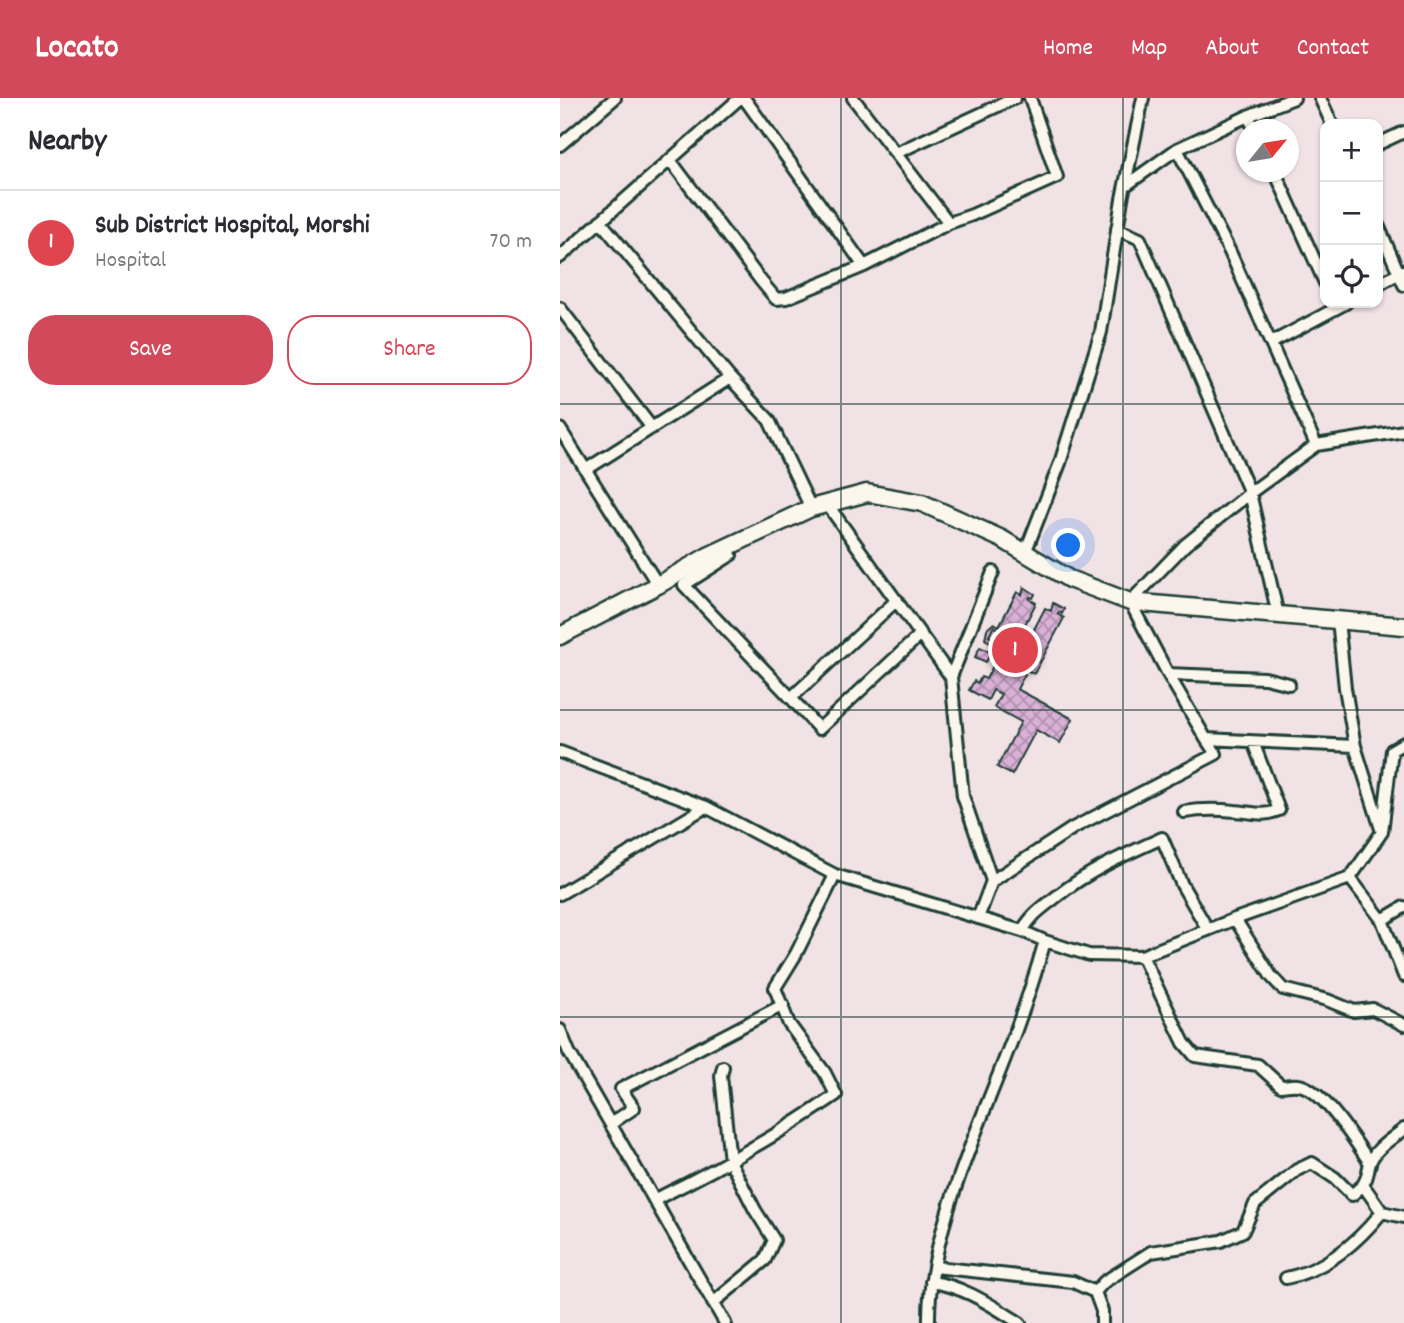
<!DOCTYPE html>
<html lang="en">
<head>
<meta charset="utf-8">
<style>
  body { margin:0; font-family:Dekko,sans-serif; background:#f7f7f7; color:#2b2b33 }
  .controls { position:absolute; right:21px; top:21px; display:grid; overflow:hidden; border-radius:14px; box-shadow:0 2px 5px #0004 }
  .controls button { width:63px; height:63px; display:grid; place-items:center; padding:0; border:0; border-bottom:2px solid #e1e1e2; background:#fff; color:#2b2b33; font:35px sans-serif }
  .compass { position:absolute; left:676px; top:21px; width:63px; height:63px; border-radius:50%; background:#fff; box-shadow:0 2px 5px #0004; rotate:60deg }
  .you { position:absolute; left:509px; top:448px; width:24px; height:24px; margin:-18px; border:5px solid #fff; border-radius:50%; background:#1a73e8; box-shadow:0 0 0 10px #1a73e833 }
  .badge { display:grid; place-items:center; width:46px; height:46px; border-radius:50%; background:#d1495b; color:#fff; font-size:23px; font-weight:700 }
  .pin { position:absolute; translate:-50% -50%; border:4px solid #fff; box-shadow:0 2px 7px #0006 }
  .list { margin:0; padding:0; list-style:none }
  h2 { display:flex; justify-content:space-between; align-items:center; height:91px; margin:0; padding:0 28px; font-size:30px }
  h2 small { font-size:23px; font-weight:400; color:#7c7c81 }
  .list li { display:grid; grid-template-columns:46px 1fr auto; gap:21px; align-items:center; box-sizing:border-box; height:105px; padding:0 28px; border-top:2px solid #e1e1e2 }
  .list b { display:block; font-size:26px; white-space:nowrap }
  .list p { margin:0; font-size:23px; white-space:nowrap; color:#7c7c81 }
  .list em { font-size:23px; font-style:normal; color:#7c7c81 }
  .actions { display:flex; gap:14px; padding:21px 28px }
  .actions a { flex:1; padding:16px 0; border:2px solid #d1495b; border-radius:28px; text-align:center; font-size:24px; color:#d1495b }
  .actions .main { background:#d1495b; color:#fff }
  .icon { flex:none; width:38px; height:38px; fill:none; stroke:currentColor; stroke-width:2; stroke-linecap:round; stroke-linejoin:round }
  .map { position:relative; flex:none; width:844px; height:1225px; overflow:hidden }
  header { display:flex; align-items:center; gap:42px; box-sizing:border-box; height:98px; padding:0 35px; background:#d1495b; color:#fff }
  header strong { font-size:33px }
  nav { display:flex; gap:38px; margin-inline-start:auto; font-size:24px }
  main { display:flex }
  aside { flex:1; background:#fff }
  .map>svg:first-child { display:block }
</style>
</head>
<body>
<header>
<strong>Locato</strong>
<nav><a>Home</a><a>Map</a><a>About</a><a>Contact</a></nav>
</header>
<main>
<aside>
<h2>Nearby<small></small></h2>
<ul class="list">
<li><span class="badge" style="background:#e0444e">1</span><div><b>Sub District Hospital, Morshi</b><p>Hospital</p></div><em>70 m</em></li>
</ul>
<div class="actions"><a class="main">Save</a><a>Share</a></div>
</aside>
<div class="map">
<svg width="844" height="1225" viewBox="0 0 844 1225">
  <defs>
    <pattern id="building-cross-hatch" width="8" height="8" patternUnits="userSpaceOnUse" patternTransform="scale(1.75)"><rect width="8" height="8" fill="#dab0d7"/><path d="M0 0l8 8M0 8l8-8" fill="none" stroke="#b090af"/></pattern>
  </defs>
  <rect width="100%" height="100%" fill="#f1e2e6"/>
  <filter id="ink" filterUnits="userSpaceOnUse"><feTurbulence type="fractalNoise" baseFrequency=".0143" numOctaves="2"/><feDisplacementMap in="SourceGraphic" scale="14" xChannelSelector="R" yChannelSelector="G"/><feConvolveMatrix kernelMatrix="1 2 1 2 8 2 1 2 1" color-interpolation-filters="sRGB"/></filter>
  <g filter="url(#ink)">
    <path fill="url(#building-cross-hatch)" stroke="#1f3d34" stroke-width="2" fill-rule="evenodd" d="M464,489L475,496L473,500L470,499L469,501L476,505L459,538L468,543L485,510L491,513L493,505L504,511L502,516L499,514L497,516L504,520L474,576L455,566L453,569L465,576L457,591L513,621L500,645L476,632L452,677L437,669L461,624L434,609L441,596L433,592L428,602L409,592L414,583L418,585L421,579L426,581L434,566L446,572L449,567L430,557L426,564L415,559L420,549L428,553L433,546L425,541L427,531L434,525L439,528L457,494L462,497ZM434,528L439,532L434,541L429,538Z"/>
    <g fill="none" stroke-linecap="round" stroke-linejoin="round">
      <g stroke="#1f3d34" stroke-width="16">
        <path id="minor" d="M184,0L304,168
          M293,0L389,125
          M760,0L772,26
          M688,18L695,32
          M818,46L844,34
          M0,47L55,0
          M336,55L455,0
          M110,62L201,183L216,201L226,200L304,168L389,125L412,117L497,79L470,0
          M715,74L765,185
          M565,88L617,51L688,18L734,0
          M40,123L170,280L209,322L251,410
          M818,127L844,187
          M557,131L580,141L690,395L718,517
          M0,159L180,0
          M818,187L843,173
          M0,210L92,330
          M711,245L786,205
          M0,331L98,487
          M756,347L844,333
          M27,371L170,280
          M267,406L391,579
          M168,449L171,457L124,487L231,600
          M465,455L500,365L541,234L562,101L583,0
          M337,502L231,600L259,631L361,536
          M778,522L785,590L795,648L822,734
          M608,576L570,504L625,447L690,395L756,347L670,154L617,51
          M729,586L705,580L608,576L646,641L795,648
          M0,654L146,709L275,777L462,833L485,843L529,857L582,858L675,821L790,780L822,822L844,878
          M624,714C641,711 657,711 675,713C692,714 703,719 719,712L693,644
          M790,780L822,734L832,652L844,645
          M432,783L513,730L656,656L646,641
          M0,796L146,709
          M418,820L432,783L403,698L391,579L433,474
          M675,821L711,878L723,891L767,902L794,913L813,911L844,927
          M822,822L844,809
          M462,833C473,815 481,811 496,799C528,773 564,757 602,740L622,787L648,832
          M582,858L624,945L635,958L698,967L721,988C726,988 732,986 738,987C762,989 796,1045 810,1065
          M0,932L9,954L165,1225
          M52,1025L74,1010L61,991L223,907
          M844,1031C833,1040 814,1051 810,1065C807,1075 809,1077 803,1087L822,1114L844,1119
          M94,1102C158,1071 218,1037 276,997L265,975L229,926L215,890L236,856L275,777
          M375,1169L513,1184L535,1194
          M726,1180C766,1172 797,1145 822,1114
          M371,1184C404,1188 432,1208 460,1225
          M153,1205L205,1162L214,1142L195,1112L170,1063L161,978L163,969
          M369,1225C367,1140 417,1034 447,955C462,918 474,881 485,843
          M542,1225V1213L535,1194L544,1184L591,1154L661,1143L683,1133L695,1106L737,1072L752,1065L775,1080L792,1097L803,1087"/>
      </g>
      <g stroke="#1f3d34" stroke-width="21">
        <path id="highway" d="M0,538L98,487L148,458L251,410L307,395L362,405L442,441L509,481L570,504L844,528"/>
      </g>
      <use href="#minor" stroke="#fbf7ec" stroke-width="10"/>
      <use href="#highway" stroke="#fbf7ec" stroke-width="16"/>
    </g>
  </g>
  <path fill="none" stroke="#1f3d34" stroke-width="2" stroke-opacity="0.55" d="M281,0V1225M563,0V1225M0,306H844M0,612H844M0,919H844"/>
</svg>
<div class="controls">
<button>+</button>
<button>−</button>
<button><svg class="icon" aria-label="locate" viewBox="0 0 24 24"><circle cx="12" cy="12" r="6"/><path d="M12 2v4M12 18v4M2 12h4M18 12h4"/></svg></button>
</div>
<svg class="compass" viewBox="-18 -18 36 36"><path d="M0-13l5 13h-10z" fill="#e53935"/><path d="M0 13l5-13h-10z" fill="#7c7c81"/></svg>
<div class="you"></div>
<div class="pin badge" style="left:455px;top:552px;background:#e0444e">1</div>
</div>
</main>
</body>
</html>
